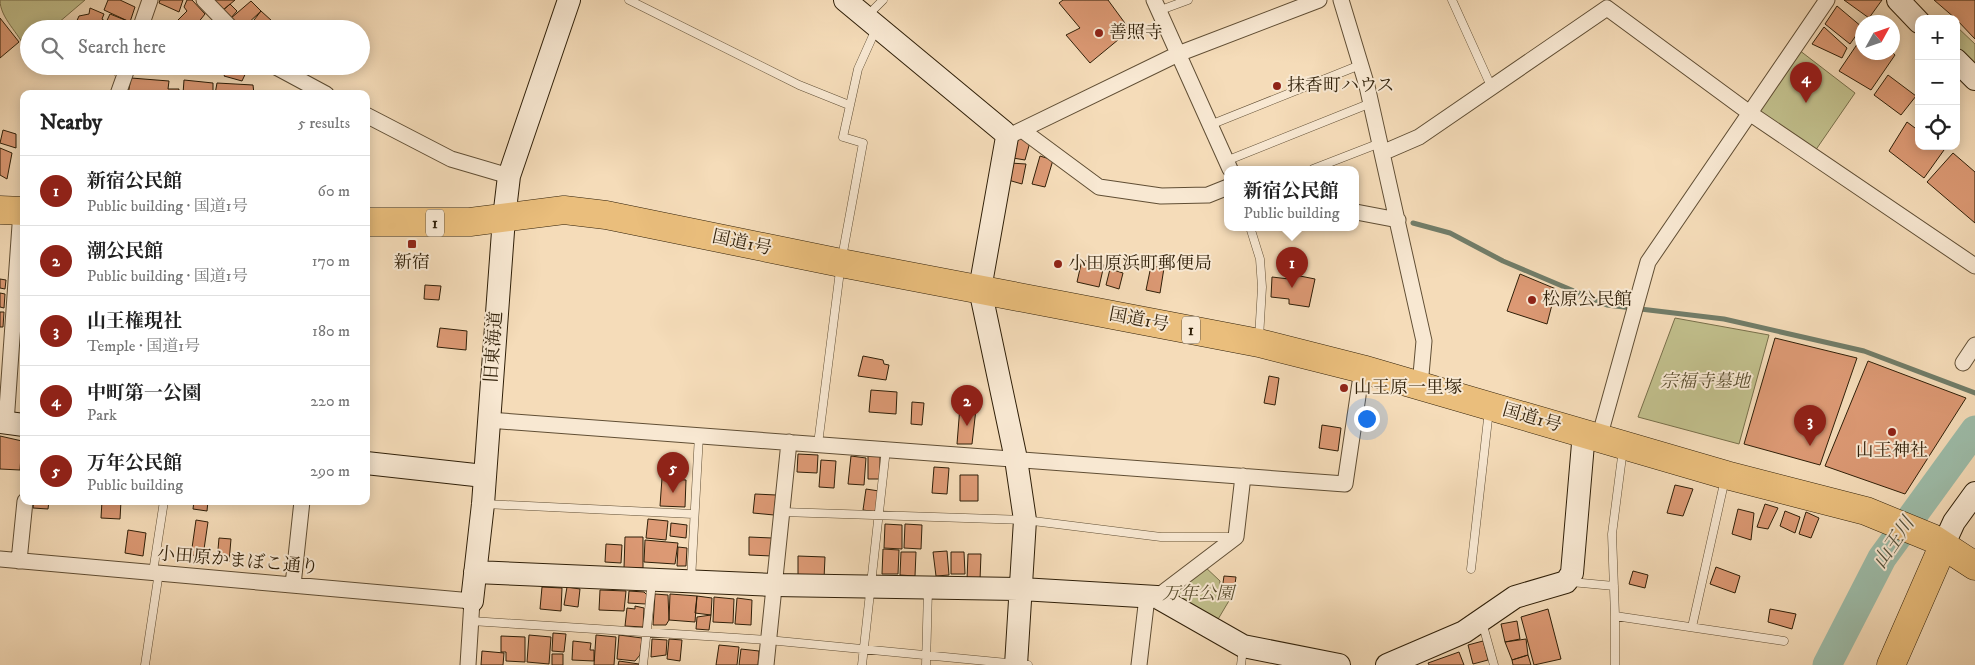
<!DOCTYPE html>
<html lang="en">
<head>
<meta charset="utf-8">
<style>
  body { margin:0; font-family:"IM FELL DW Pica","Noto Serif JP",serif; background:#f6f6f6; color:#222 }
  .controls { position:absolute; right:15px; top:15px; display:grid; overflow:hidden; border-radius:10px; box-shadow:0 2px 12px #0003 }
  .controls button { width:45px; height:45px; display:grid; place-items:center; padding:0; border:0; border-bottom:1px solid #e0e0e0; background:#fff; color:#222; font:25px sans-serif }
  .compass { position:absolute; left:1855px; top:15px; width:45px; height:45px; border-radius:50%; background:#fff; box-shadow:0 2px 12px #0003; rotate:50deg }
  .you { position:absolute; left:1366px; top:418px; width:18px; height:18px; margin:-12px; border:4px solid #fff; border-radius:50%; background:#1a73e8; box-shadow:0 0 0 8px #1a73e833 }
  .badge { display:grid; place-items:center; width:32px; height:32px; border-radius:50%; background:#8f2418; color:#fff; font-size:16px; font-weight:700 }
  .pin { position:absolute; translate:-50% -41px; filter:drop-shadow(0 1px 2px #0008) }
  .pin::after { content:''; position:absolute; top:26px; width:18px; height:15px; background:inherit; clip-path:polygon(0 0,100% 0,50% 100%) }
  .popup { position:absolute; left:1224px; top:166px; width:135px; height:65px; box-sizing:border-box; display:grid; place-content:center; border-radius:10px; background:#fff; filter:drop-shadow(0 1px 4px #0005); font-size:16px; white-space:nowrap; color:#767676 }
  .popup b { font-size:19px; color:#222 }
  .popup::after { content:''; position:absolute; left:50%; top:100%; margin-left:-10px; border:10px solid transparent; border-top-color:#fff }
  .list { margin:0; padding:0; list-style:none }
  h2 { display:flex; justify-content:space-between; align-items:center; height:65px; margin:0; padding:0 20px; font-size:21px }
  h2 small { font-size:16px; font-weight:400; color:#767676 }
  .list li { display:grid; grid-template-columns:32px 1fr auto; gap:15px; align-items:center; box-sizing:border-box; height:70px; padding:0 20px; border-top:1px solid #e0e0e0 }
  .list b { display:block; font-size:19px; white-space:nowrap }
  .list p { margin:0; font-size:16px; white-space:nowrap; color:#767676 }
  .list em { font-size:16px; font-style:normal; color:#767676 }
  .icon { flex:none; width:28px; height:28px; fill:none; stroke:currentColor; stroke-width:2; stroke-linecap:round; stroke-linejoin:round }
  .map { position:relative; flex:none; width:1975px; height:665px; overflow:hidden }
  .search { position:absolute; background:#fff; box-shadow:0 2px 12px #0003; left:20px; top:20px; width:350px; height:55px; display:flex; align-items:center; gap:12px; box-sizing:border-box; padding:0 18px; border-radius:28px; color:#767676; font-size:19px }
  .panel { position:absolute; background:#fff; box-shadow:0 2px 12px #0003; left:20px; top:90px; width:350px; height:415px; border-radius:10px }
  .map>svg:first-child { display:block }
</style>
</head>
<body>
<div class="map">
<svg width="1975" height="665" viewBox="0 0 1975 665">
  <rect width="100%" height="100%" fill="#f5dcb9"/>
  <filter id="stains"><feTurbulence type="fractalNoise" baseFrequency=".004" numOctaves="4"/><feColorMatrix values="0 0 0 0 .2 0 0 0 0 .09 0 0 0 0 .02 0 0 0 .5 -.17"/></filter>
  <radialGradient id="worn" r=".72"><stop offset=".6" stop-color="#630" stop-opacity="0"/><stop offset="1" stop-color="#630" stop-opacity=".3"/></radialGradient>
  <path fill="#c1bf8c" stroke="#786f4a" d="M0,0H85L51,29H29V48L26,50C19,33 0,18 0,0Z
    M1956,26L1975,44V71L1956,52Z
    M1799,50L1855,93L1815,151L1757,113Z
    M1675,318L1769,335L1739,444L1638,417Z
    M1203,565L1220,581L1219,592L1233,594L1214,626L1163,596Z"/>
  <g fill="none" stroke-linecap="round" stroke-linejoin="round">
    <path stroke="#717d69" stroke-width="5" d="M1413,223L1450,233L1503,261L1607,305L1724,319L1864,351L1975,393"/>
    <path stroke="#9dbca9" stroke-width="29" d="M1827,665L1882,558L1975,430"/>
  </g>
  <path fill="#dc9974" stroke="#2f1f08" d="M108,0H120L135,7L130,22L104,10Z
    M160,0H183L179,12L159,3Z
    M187,0H192L205,14L193,29H190L178,20L187,11L184,7Z
    M216,0H235L222,11L213,3Z
    M1063,0H1108L1130,30L1090,63L1066,35L1080,28L1059,3Z
    M1844,0H1882L1869,18Z
    M1934,0H1975V39L1956,19Z
    M251,1L261,11L242,29H239L230,19Z
    M230,4L237,11L230,19L222,11Z
    M1837,6L1862,27L1850,44L1825,24Z
    M90,8L104,14L102,19L106,22L102,29H83L75,25L79,16L89,14Z
    M261,11L272,21L263,29H247Z
    M110,14L130,22L127,29H103Z
    M0,18L19,42L0,58Z
    M209,20L219,29H201Z
    M1824,27L1847,48L1842,58L1812,44Z
    M1862,37V52H1892L1895,55L1871,90L1839,71Z
    M96,66H118L115,75Z
    M229,66H249L242,81L224,76Z
    M1888,75L1916,96L1901,115L1874,95Z
    M131,78L169,81L168,89H179L178,94H128Z
    M184,80L213,83V94H183Z
    M217,83L253,85L254,94H215Z
    M1907,122L1919,131V146H1939L1944,150L1924,178L1889,151Z
    M3,130L16,134V148L0,143Z
    M1018,135L1030,142L1025,160L1013,158Z
    M0,148L12,153L7,179L0,175Z
    M1953,153L1975,172V223L1927,182Z
    M1040,156L1053,160L1045,187L1032,184Z
    M1010,163L1026,164L1022,184L1008,180Z
    M1082,260L1104,265L1099,287L1077,282Z
    M1151,266L1164,268L1160,293L1146,290Z
    M1110,269L1123,273L1119,289L1106,285Z
    M1290,274L1315,279L1309,307L1289,304V299L1271,297L1272,277L1289,279Z
    M1520,274L1556,289L1547,324L1507,311Z
    M0,279L6,280L5,289L0,288Z
    M425,285L441,286L439,300L424,299Z
    M0,293L5,294L4,308L0,307Z
    M0,312H4L3,327H0Z
    M440,328L467,331L466,350L437,347Z
    M1775,338L1857,358L1820,465L1744,444Z
    M863,356L883,360L884,364L889,365L886,380L858,376Z
    M1868,361L1966,398L1905,494L1825,466Z
    M1269,376L1279,378L1275,405L1264,403Z
    M871,390L897,392L896,414L869,412Z
    M912,402L924,403L922,425L911,424Z
    M960,406L976,409L972,444H957Z
    M1322,425L1341,428L1338,451L1319,448Z
    M0,436L22,441L20,470L0,469Z
    M798,454L818,455L817,473L797,472Z
    M851,456L866,458L864,485L848,484Z
    M868,456H880V479H868Z
    M821,460L836,461L834,488L819,487Z
    M934,467L949,468L947,494L932,493Z
    M960,475H978V501H960Z
    M662,478L686,480L685,507L660,506Z
    M1675,485L1693,489L1683,516L1667,513Z
    M866,489L879,491L877,512L863,510Z
    M755,494L776,495L774,515L753,513Z
    M34,501H49L48,509L33,508Z
    M102,501H121L120,519L101,518Z
    M194,501H208L207,511L193,509Z
    M1765,504L1778,508L1768,529L1757,527Z
    M1738,509L1754,513L1751,540L1732,534Z
    M1785,511L1800,517L1795,533L1780,526Z
    M1806,512L1819,518L1811,538L1799,534Z
    M648,519L668,521L666,540L646,538Z
    M196,520L208,522L203,556L191,555Z
    M671,523L687,525L686,538L670,536Z
    M885,524L902,525V549L884,548Z
    M905,524L922,525L921,549L904,548Z
    M128,530L146,533L143,556L125,553Z
    M625,537H643V568H624Z
    M749,537L772,538V556L749,555Z
    M219,538L231,539L229,562L217,561Z
    M645,540L678,543L675,564L644,562Z
    M606,544L622,545L621,563L605,562Z
    M678,547L687,548L686,566H677Z
    M883,549L899,550L898,574H882Z
    M947,551L949,575L936,576L933,552Z
    M901,552H916L915,576L900,575Z
    M951,552H964L965,574H951Z
    M968,554H981L980,580H967Z
    M798,556L825,557L824,579L798,578Z
    M1716,567L1740,576L1735,593L1710,584Z
    M1633,571L1648,575L1645,588L1629,584Z
    M1224,576L1236,577L1234,591L1222,590Z
    M542,587L562,588L561,611L540,609Z
    M567,587L580,589L578,607L564,605Z
    M600,590L626,591L624,611L599,610Z
    M629,591L644,592L647,595L646,604L628,603Z
    M655,594L668,595L669,620L666,625H653Z
    M670,594L697,596L695,622L669,620Z
    M697,596L712,598L711,615L695,613Z
    M714,597L734,599L733,623L713,622Z
    M737,598L752,600L751,625L735,624Z
    M635,606L644,608L643,627L625,626L627,608L635,609Z
    M1548,609L1561,659L1534,665L1521,617Z
    M1770,609L1796,614L1792,629L1768,622Z
    M711,615L709,630L696,629L697,617Z
    M1517,621L1520,639L1505,642L1501,624Z
    M553,633L566,634L564,652L552,651Z
    M529,635L551,637L549,664L527,662Z
    M596,635L616,637L614,665H594Z
    M619,635L642,638L640,655L635,661L617,659Z
    M501,636L525,637V662L506,661V652H501Z
    M652,639L667,640L666,655L651,657Z
    M669,639L682,640L680,661L667,659Z
    M1526,639L1528,655L1512,660L1505,642Z
    M573,641L591,643L590,650H594V661L572,660Z
    M1483,641L1488,660L1473,664L1468,645Z
    M719,645L739,647L737,665H716Z
    M741,649L759,651L758,665H739Z
    M482,651L504,653L503,665H481Z
    M1459,652L1464,665H1429L1428,663Z
    M552,654H563V665H552Z
    M1528,655L1531,665H1513L1512,660Z
    M619,661L639,664V665H618Z"/>
  <g fill="none" stroke-linecap="round" stroke-linejoin="round">
    <g stroke="#604e34" stroke-width="9">
      <path id="lane" d="M629,0L799,85L849,105
        M1452,0L1491,86
        M1158,11L1188,0
        M867,16L883,0
        M1210,125L1360,65
        M1226,161L1371,103
        M1313,169L1380,143
        M1250,227L1260,259L1262,287L1259,338
        M818,444L841,263L863,143L843,137L858,69L876,29
        M1623,449L1612,534L1615,616L1784,641
        M485,504L693,514
        M782,512L1025,520L1161,537H1234
        M1471,569L1489,410
        M153,572L164,501
        M691,580L699,435
        M1571,582L1614,586
        M1615,616V665
        M471,621L768,640L1028,665
        M1482,622L1494,665
        M1692,627L1725,479
        M145,665L159,572
        M643,665L652,582
        M862,665L886,449
        M926,665L928,589
        M1241,665L1243,648"/>
    </g>
    <g stroke="#604e34" stroke-width="17">
      <path id="street" d="M204,0L232,29
        M1154,0L1230,169
        M1341,0L1367,86L1424,341L1420,386
        M140,29L150,0
        M274,66L326,94
        M118,94L128,66
        M366,115L451,159L509,176
        M1022,130L1099,187L1161,196L1208,195L1228,187
        M1007,137L1178,54L1319,0
        M1382,153L1419,137L1607,8L1751,114L1975,266
        M1356,212L1398,220
        M1963,363L1975,345
        M488,420L1345,484L1362,369
        M6,423L21,211
        M1599,438L1648,262L1827,0
        M0,559L472,601L468,665
        M19,561L25,501
        M293,585L302,501
        M1157,597L1236,537L1243,476
        M766,665L789,442
        M1139,665L1147,597"/>
    </g>
    <g stroke="#2f1f08" stroke-width="24">
      <path id="secondary" d="M845,0L1004,132L1007,137L980,289L1016,459L1025,520L1016,665
        M1898,0L1919,22
        M1956,60L1975,79
        M0,422L24,425
        M366,463L484,476
        M1943,546L1954,522L1975,493
        M475,572L774,585L1021,589L1157,597L1243,646L1339,665
        M472,601L483,504L504,218L509,176L569,0
        M1387,665L1464,632L1515,597L1566,582L1572,573L1584,432"/>
    </g>
    <g stroke="#2f1f08" stroke-width="29">
      <path id="highway" d="M0,210L24,211
        M366,222H470L564,210L606,215L841,263L1259,343L1362,369L1726,475L1866,511L1932,538L1975,566
        M1891,665L1943,546"/>
    </g>
    <use href="#lane" stroke="#f8e8d2" stroke-width="8"/>
    <use href="#street" stroke="#f8e8d2" stroke-width="15"/>
    <use href="#secondary" stroke="#f8e8d2" stroke-width="22"/>
    <use href="#highway" stroke="#eabe7c" stroke-width="28"/>
  </g>
  <g fill="#8f2418" stroke="#f8e8d2" stroke-width="2">
    <circle cx="1099" cy="33" r="5"/>
    <circle cx="1277" cy="86" r="5"/>
    <rect x="407" y="239" width="10" height="10" rx="2.5"/>
    <circle cx="1058" cy="264" r="5"/>
    <circle cx="1532" cy="300" r="5"/>
    <circle cx="1344" cy="388" r="5"/>
    <circle cx="1892" cy="432" r="5"/>
  </g>
  <g text-anchor="middle" dominant-baseline="central" stroke-width="4" stroke-linejoin="round" paint-order="stroke">
    <g fill="#f8e8d2" stroke="#6b5b45" stroke-width="1">
      <rect x="426" y="209.5" width="18" height="27" rx="4"/>
      <rect x="1182" y="316.5" width="18" height="27" rx="4"/>
    </g>
    <g font-size="16" font-weight="bold" fill="#2f1f08">
      <text x="435" y="223">1</text>
      <text x="1191" y="330">1</text>
    </g>
    <g font-size="18" fill="#2f1f08" stroke="#f8e8d2" text-anchor="start">
      <text x="1109" y="33">善照寺</text>
      <text x="1287" y="86">抹香町ハウス</text>
      <text x="412" y="263" text-anchor="middle">新宿</text>
      <text x="1068" y="264">小田原浜町郵便局</text>
      <text x="1542" y="300">松原公民館</text>
      <text x="1354" y="388">山王原一里塚</text>
      <text x="1892" y="451" text-anchor="middle">山王神社</text>
    </g>
    <g font-size="18" fill="#2f1f08" stroke="#f8e8d2">
      <text transform="translate(742 243) rotate(12)">国道1号</text>
      <text transform="translate(1139 320) rotate(11)">国道1号</text>
      <text transform="translate(494 347) rotate(-86)">旧東海道</text>
      <text transform="translate(1532 418) rotate(16)">国道1号</text>
      <text transform="translate(238 561) rotate(5)">小田原かまぼこ通り</text>
    </g>
    <g font-size="18" font-style="italic" fill="#5b4f30" stroke="#f8e8d2">
      <text x="1705" y="382">宗福寺墓地</text>
      <text x="1198" y="594">万年公園</text>
    </g>
    <g font-size="19" font-style="italic" fill="#504e38" stroke="#f8e8d2">
      <text transform="translate(1894 543) rotate(-56)">山王川</text>
    </g>
  </g>
  <rect width="100%" height="100%" filter="url(#stains)"/>
  <rect width="100%" height="100%" fill="url(#worn)"/>
</svg>
<div class="controls">
<button>+</button>
<button>−</button>
<button><svg class="icon" aria-label="locate" viewBox="0 0 24 24"><circle cx="12" cy="12" r="6"/><path d="M12 2v4M12 18v4M2 12h4M18 12h4"/></svg></button>
</div>
<svg class="compass" viewBox="-18 -18 36 36"><path d="M0-13l5 13h-10z" fill="#e53935"/><path d="M0 13l5-13h-10z" fill="#767676"/></svg>
<div class="you"></div>
<div class="pin badge" style="left:1292px;top:288px">1</div>
<div class="popup"><b>新宿公民館</b>Public building</div>
<div class="pin badge" style="left:967px;top:426px">2</div>
<div class="pin badge" style="left:1810px;top:446px">3</div>
<div class="pin badge" style="left:1806px;top:103px">4</div>
<div class="pin badge" style="left:673px;top:493px">5</div>
<div class="search"><svg class="icon" aria-label="search" viewBox="0 0 24 24"><circle cx="10" cy="10" r="6"/><path d="M15 15l6 6"/></svg>Search here</div>
<section class="panel">
<h2>Nearby<small>5 results</small></h2>
<ul class="list">
<li><span class="badge">1</span><div><b>新宿公民館</b><p>Public building · 国道1号</p></div><em>60 m</em></li>
<li><span class="badge">2</span><div><b>潮公民館</b><p>Public building · 国道1号</p></div><em>170 m</em></li>
<li><span class="badge">3</span><div><b>山王権現社</b><p>Temple · 国道1号</p></div><em>180 m</em></li>
<li><span class="badge">4</span><div><b>中町第一公園</b><p>Park</p></div><em>220 m</em></li>
<li><span class="badge">5</span><div><b>万年公民館</b><p>Public building</p></div><em>290 m</em></li>
</ul>
</section>
</div>
</body>
</html>
